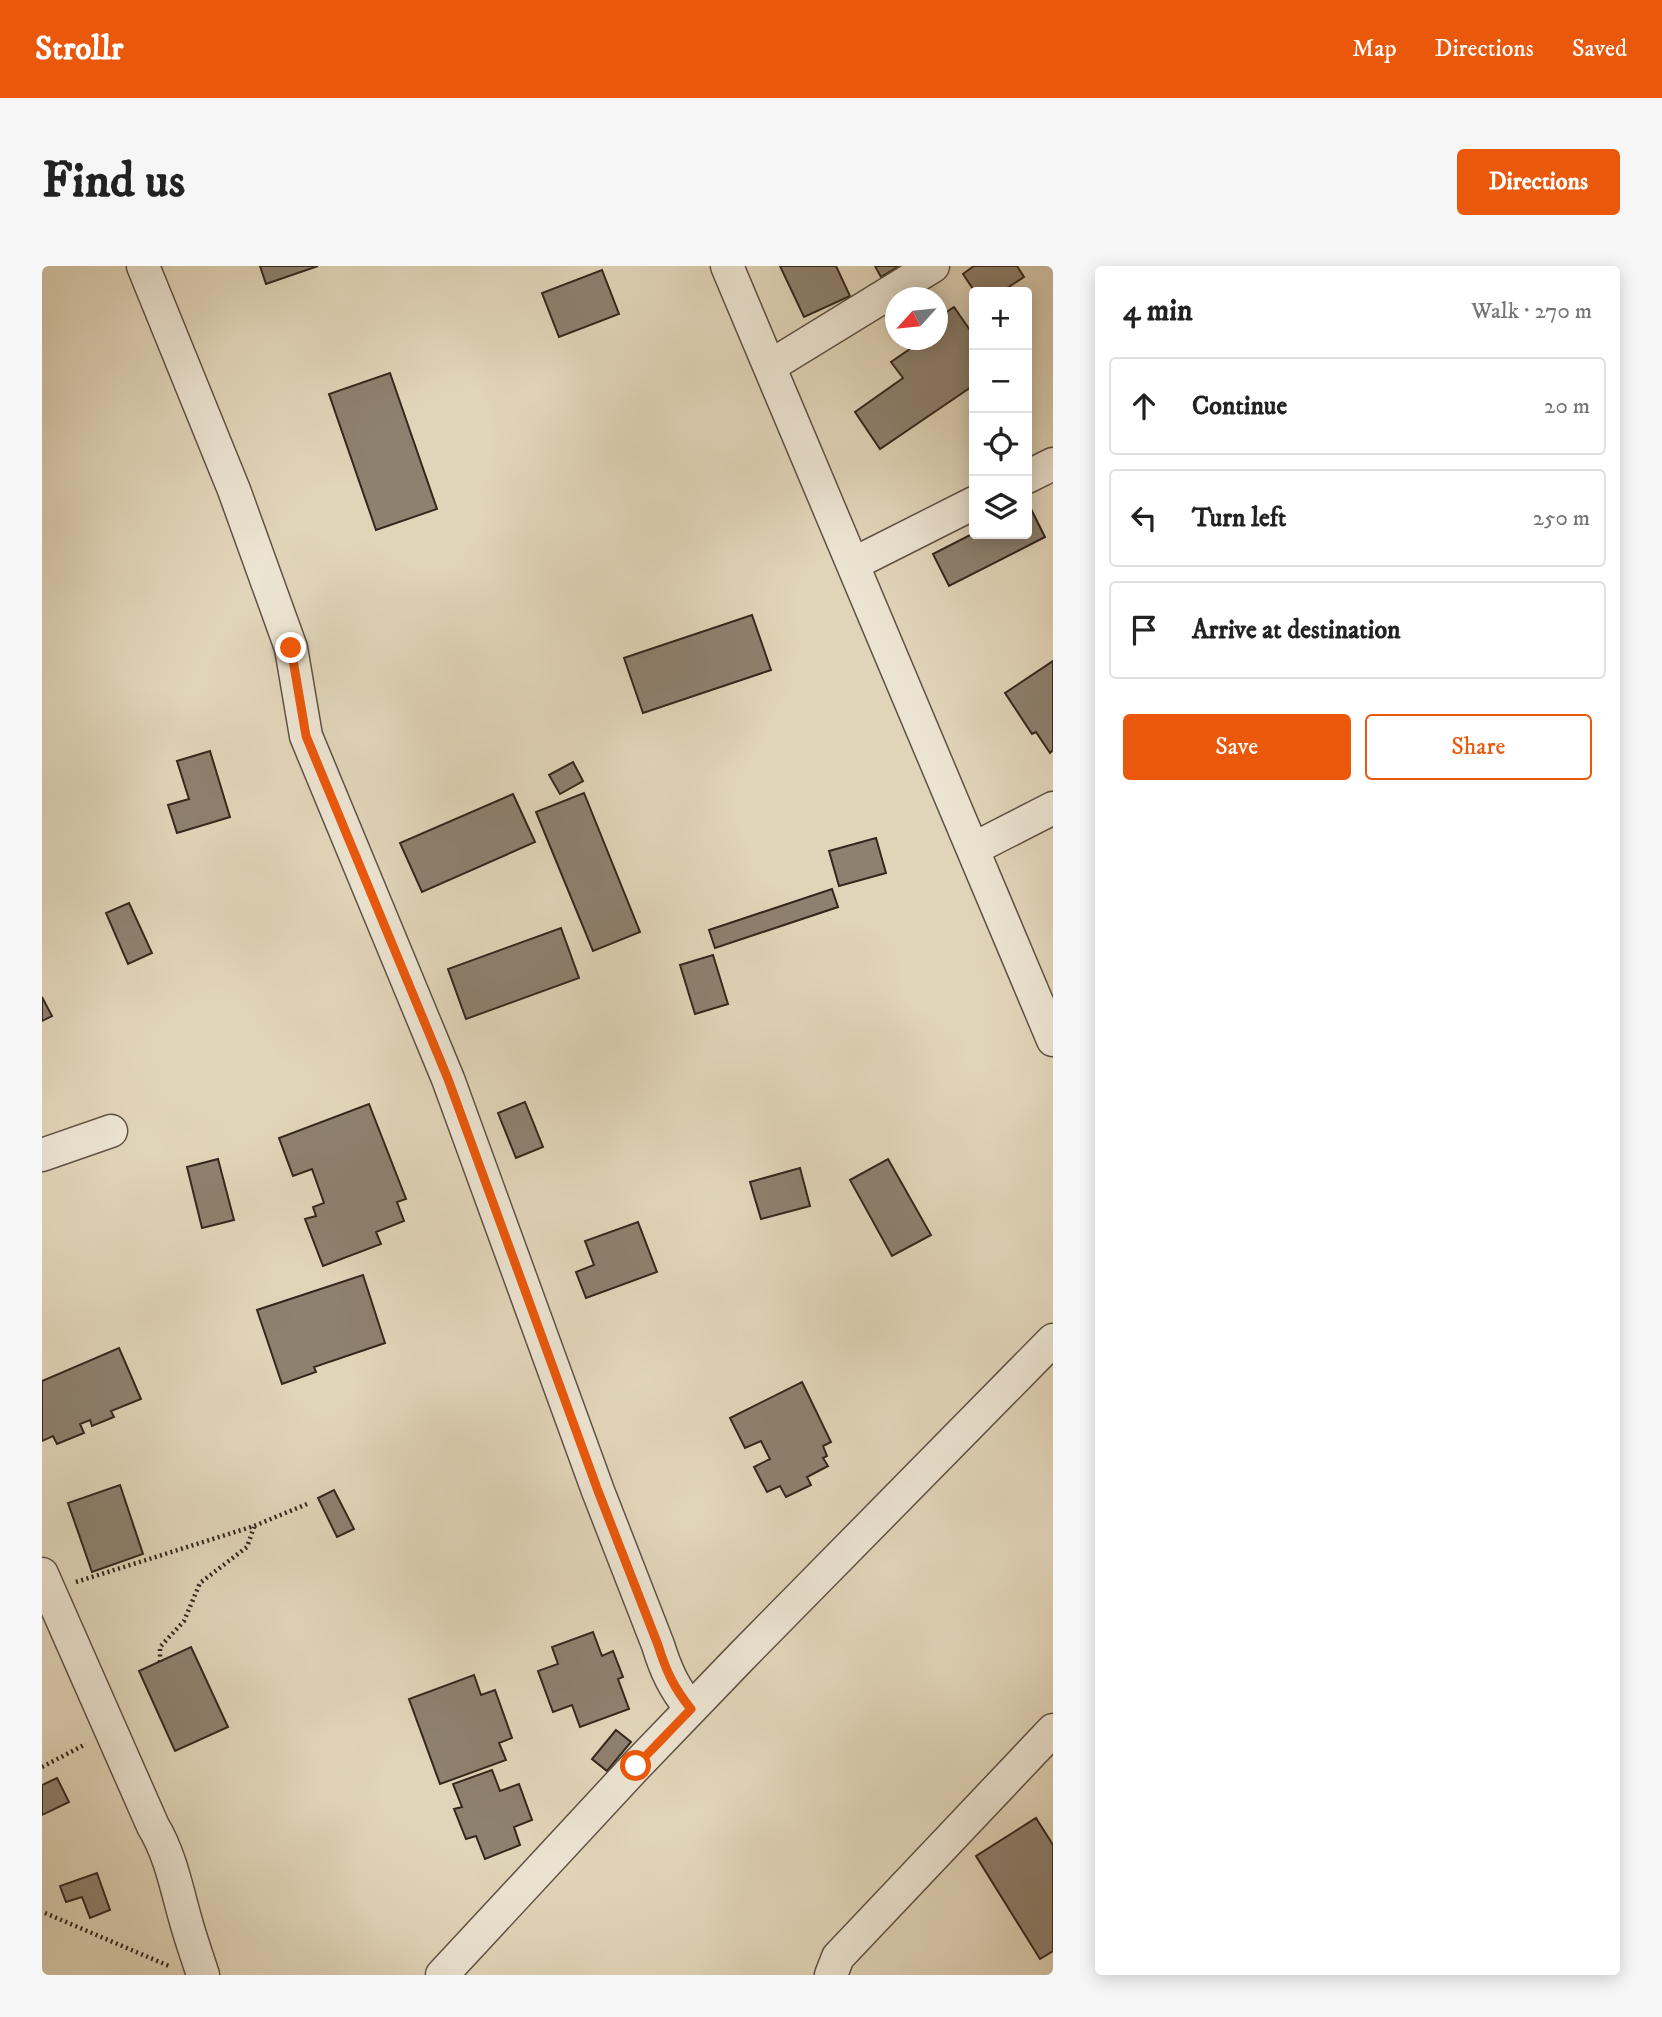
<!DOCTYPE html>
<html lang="en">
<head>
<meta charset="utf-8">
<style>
  body { margin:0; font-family:"IM FELL DW Pica",serif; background:#f6f6f6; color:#222 }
  .controls { position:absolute; right:21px; top:21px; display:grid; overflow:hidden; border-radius:7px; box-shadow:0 4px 18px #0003 }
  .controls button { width:63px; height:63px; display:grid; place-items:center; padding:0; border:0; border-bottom:2px solid #e0e0e0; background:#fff; color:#222; font:35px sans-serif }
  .compass { position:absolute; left:843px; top:21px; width:63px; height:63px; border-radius:50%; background:#fff; box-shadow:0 4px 18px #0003; rotate:243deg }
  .stop { position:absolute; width:21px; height:21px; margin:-16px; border:5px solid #ea580c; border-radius:50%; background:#fff }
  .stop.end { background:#ea580c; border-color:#fff; box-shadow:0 2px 7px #0008 }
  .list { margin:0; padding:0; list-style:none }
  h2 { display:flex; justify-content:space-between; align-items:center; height:91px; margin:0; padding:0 28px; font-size:30px }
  h2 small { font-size:23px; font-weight:400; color:#767676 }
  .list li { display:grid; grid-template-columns:46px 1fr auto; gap:21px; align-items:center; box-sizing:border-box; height:98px; margin:0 14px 14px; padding:0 14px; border:2px solid #e0e0e0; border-radius:7px }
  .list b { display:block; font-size:26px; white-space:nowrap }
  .list em { font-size:23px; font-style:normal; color:#767676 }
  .actions { display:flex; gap:14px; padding:21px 28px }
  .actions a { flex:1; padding:16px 0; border:2px solid #ea580c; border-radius:7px; text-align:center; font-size:24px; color:#ea580c }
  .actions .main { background:#ea580c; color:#fff }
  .icon { flex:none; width:38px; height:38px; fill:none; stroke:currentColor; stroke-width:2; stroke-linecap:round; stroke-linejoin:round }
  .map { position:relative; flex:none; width:1011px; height:1709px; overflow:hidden; border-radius:7px }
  header { display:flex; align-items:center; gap:42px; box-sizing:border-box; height:98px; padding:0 35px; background:#ea580c; color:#fff }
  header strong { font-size:33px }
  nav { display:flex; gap:38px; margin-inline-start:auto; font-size:24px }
  .intro { display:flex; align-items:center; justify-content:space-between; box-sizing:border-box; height:168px; padding:0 42px }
  h1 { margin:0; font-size:49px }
  .button { padding:18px 32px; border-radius:7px; background:#ea580c; color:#fff; font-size:24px; font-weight:700 }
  main { display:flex; gap:42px; padding:0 42px }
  aside { flex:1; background:#fff; border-radius:7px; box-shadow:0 4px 18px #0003 }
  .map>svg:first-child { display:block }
</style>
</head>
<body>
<header>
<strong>Strollr</strong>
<nav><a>Map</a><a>Directions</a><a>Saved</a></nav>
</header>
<div class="intro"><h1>Find us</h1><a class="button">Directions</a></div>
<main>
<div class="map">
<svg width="1011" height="1709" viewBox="0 0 1011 1709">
  <rect width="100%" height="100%" fill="#e1d5b9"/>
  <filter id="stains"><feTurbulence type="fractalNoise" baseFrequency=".00286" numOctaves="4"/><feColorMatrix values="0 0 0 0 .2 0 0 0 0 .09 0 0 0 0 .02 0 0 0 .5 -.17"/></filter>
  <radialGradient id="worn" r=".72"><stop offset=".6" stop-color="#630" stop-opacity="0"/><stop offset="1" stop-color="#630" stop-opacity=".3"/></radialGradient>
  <path fill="#8e816f" stroke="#35271e" stroke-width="2" d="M218,0H276L224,18Z
    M738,0H794L808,30L762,51Z
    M833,0H857L839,11Z
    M932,0H975L982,11L959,26H933L921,8Z
    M560,4L577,48L517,71L500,27Z
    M912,41L932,70V119L838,183L813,146L861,112L849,96L881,74H895V52Z
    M348,107L395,243L334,264L287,128Z
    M987,239L1003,271L907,320L891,288L932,267L985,268V241Z
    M710,349L729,404L601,447L582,392Z
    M1011,395V484L1008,487L994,466L990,468L963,427Z
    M168,485L188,551L135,567L126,539L147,533L135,495Z
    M531,496L541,515L518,528L507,509Z
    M542,527L598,666L551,685L494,546Z
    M471,528L493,576L380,626L358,577Z
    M834,572L844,607L797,620L787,585Z
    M790,623L796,641L673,682L667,664Z
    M87,637L110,687L86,698L64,647Z
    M519,662L537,712L424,753L406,703Z
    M671,689L686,738L653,748L638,699Z
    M0,731L10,750L0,755Z
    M483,836L501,881L474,892L456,847Z
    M327,838L364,933L355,936L362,955L334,966L339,978L281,1000L263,953L274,950L271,941L282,937L270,903L251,910L237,872Z
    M176,893L192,954L160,962L145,901Z
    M846,893L889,969L850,990L808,914Z
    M758,902L768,940L719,953L708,916Z
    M596,956L615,1006L544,1032L534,1006L552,999L543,975Z
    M321,1009L343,1077L272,1101L274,1106L240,1118L215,1044Z
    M77,1082L99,1133L69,1145L72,1151L50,1160L48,1154L38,1158L42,1167L15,1178L11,1170L0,1175V1115Z
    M760,1116L789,1176L781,1180L785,1190L781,1192L786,1200L765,1211L769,1219L744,1231L738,1220L725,1226L712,1201L728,1193L719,1175L703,1182L688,1152Z
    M78,1219L101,1288L50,1306L26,1237Z
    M292,1224L312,1263L295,1271L276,1232Z
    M551,1366L560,1390L571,1385L581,1411L576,1413L587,1443L538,1461L530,1439L511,1446L496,1405L516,1398L510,1381Z
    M149,1381L186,1461L133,1485L97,1405Z
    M432,1409L439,1429L453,1424L470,1472L457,1477L464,1494L398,1518L367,1433Z
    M574,1464L589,1476L565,1505L550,1493Z
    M450,1504L458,1525L477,1518L490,1554L472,1561L478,1579L443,1593L434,1570L424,1573L412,1543L420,1541L411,1518Z
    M15,1512L27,1536L0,1549V1519Z
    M994,1552L1011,1579V1685L998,1693L934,1590Z
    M55,1607L68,1644L48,1652L40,1631L24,1636L18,1620Z"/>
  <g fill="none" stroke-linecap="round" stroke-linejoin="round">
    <g stroke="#605245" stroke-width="35">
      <path id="minor" d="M101,0L192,224L249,382L264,470L406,813L556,1225L616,1379C624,1405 632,1422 649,1443
        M685,0L1011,774
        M728,100L891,0
        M985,211L1011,198
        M811,298L932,237
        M931,583L1011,542
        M0,889L69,865
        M0,1308L111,1560C128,1588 134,1620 143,1652C148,1671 155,1690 161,1709
        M400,1709L594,1500L699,1391L1011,1074
        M789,1709L796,1691L1011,1464"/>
    </g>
    <path stroke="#35271e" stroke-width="4.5" stroke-dasharray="2 3.5" stroke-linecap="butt" d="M34,1316L212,1260L265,1238
      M118,1396V1381L142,1355L158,1317L205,1281L212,1261
      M0,1501L44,1478
      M3,1647L127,1700"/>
    <use href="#minor" stroke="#ece4d2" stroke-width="32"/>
  </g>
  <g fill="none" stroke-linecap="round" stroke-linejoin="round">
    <path stroke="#ea580c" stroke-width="9" d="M249,382L264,470L406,813L556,1225L616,1379C624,1405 632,1422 649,1443L594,1500"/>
  </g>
  <rect width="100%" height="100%" filter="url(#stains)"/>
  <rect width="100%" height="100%" fill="url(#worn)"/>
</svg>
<div class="controls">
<button>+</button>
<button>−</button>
<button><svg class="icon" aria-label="locate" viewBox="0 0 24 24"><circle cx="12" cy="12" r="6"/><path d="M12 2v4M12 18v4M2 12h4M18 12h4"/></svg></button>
<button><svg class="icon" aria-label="layers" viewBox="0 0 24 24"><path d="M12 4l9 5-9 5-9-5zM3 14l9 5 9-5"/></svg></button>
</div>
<svg class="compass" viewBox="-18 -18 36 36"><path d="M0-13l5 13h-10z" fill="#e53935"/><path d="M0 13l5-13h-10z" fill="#767676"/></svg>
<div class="stop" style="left:594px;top:1500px"></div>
<div class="stop end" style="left:249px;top:382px"></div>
</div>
<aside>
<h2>4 min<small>Walk · 270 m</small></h2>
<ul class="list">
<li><svg class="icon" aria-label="ahead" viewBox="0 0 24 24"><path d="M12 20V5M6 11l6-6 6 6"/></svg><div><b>Continue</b></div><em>20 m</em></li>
<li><svg class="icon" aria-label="left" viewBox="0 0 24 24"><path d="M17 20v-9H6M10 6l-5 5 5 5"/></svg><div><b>Turn left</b></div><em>250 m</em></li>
<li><svg class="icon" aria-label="arrive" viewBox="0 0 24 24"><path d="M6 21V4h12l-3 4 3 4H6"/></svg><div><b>Arrive at destination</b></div></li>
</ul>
<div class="actions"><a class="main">Save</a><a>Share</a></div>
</aside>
</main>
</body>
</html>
